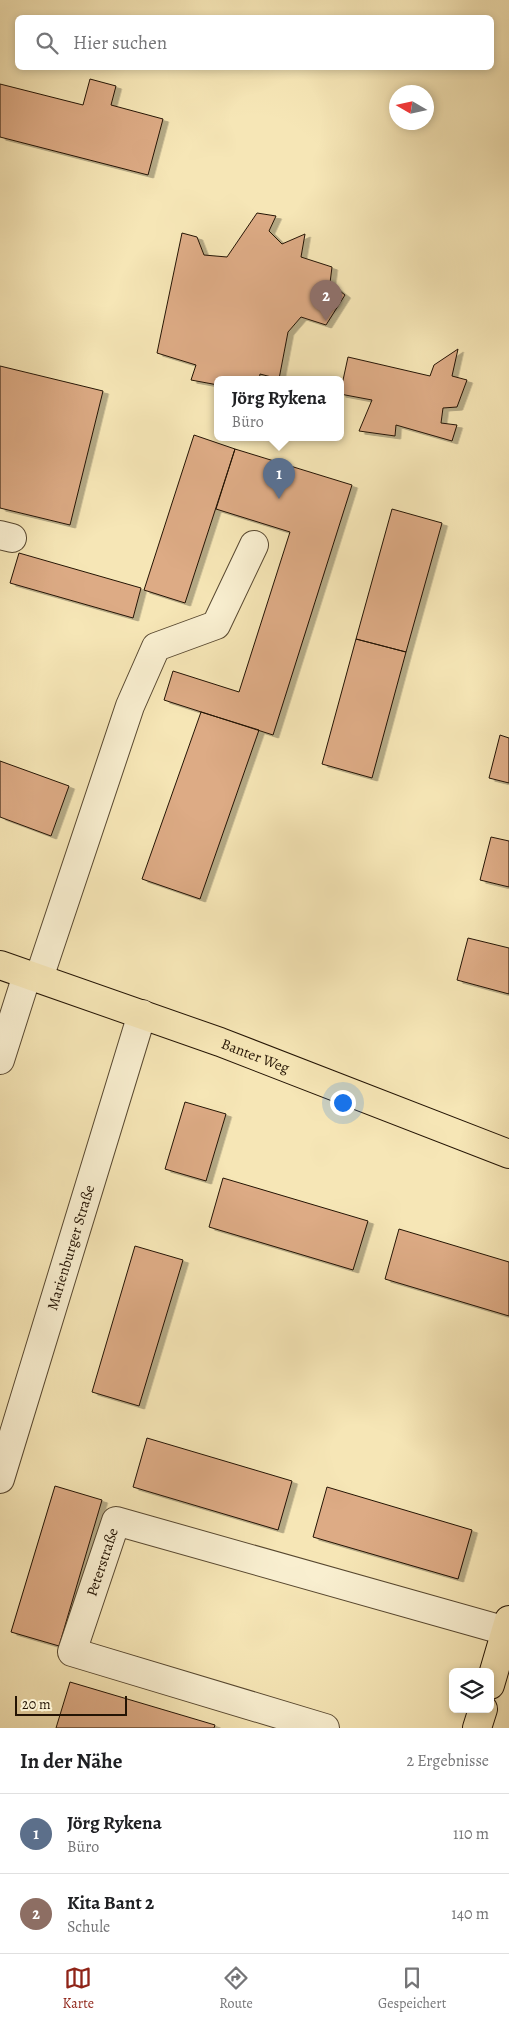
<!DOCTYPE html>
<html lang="de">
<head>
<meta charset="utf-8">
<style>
  body { margin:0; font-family:Alegreya,serif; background:#f6f6f6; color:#202124 }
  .controls { position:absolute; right:15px; bottom:15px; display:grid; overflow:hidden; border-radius:8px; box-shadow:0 2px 8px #0003 }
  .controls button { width:45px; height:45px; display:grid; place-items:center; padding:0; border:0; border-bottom:1px solid #e0e0e0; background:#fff; color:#202124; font:25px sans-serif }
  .compass { position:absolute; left:389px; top:85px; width:45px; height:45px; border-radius:50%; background:#fff; box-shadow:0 2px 8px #0003; rotate:279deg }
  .scale { position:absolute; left:15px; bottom:12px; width:112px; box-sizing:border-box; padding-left:5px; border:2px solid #241404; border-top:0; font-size:14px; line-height:18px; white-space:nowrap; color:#241404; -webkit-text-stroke:4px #f9efd0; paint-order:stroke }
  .you { position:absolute; left:342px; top:1102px; width:18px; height:18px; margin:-12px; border:4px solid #fff; border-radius:50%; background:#1a73e8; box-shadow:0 0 0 8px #1a73e833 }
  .badge { display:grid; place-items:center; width:32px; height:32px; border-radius:50%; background:#8f2418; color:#fff; font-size:16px; font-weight:700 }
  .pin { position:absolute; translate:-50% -41px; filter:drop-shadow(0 1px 2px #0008) }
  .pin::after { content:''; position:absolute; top:26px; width:18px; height:15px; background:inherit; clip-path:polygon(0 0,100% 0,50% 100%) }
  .popup { position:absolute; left:214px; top:376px; width:130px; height:65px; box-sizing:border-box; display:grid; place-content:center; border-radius:8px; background:#fff; filter:drop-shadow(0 1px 4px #0005); font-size:16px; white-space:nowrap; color:#757577 }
  .popup b { font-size:19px; color:#202124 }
  .popup::after { content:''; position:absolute; left:50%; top:100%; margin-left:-10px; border:10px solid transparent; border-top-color:#fff }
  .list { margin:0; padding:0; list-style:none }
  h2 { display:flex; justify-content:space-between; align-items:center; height:65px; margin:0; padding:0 20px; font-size:21px }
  h2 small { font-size:16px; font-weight:400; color:#757577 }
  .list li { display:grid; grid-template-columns:32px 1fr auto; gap:15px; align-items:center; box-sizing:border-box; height:80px; padding:0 20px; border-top:1px solid #e0e0e0 }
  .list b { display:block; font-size:19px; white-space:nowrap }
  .list p { margin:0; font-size:16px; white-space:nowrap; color:#757577 }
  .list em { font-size:16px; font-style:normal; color:#757577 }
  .icon { flex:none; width:28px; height:28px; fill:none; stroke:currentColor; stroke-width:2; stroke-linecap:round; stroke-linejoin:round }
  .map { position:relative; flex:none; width:509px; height:1728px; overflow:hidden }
  .search { position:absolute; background:#fff; box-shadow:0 2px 8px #0003; left:15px; right:15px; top:15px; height:55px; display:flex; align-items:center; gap:12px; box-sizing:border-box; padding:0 18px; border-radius:8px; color:#757577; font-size:19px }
  .sheet { height:225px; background:#fff }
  nav { display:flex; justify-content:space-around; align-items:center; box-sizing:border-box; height:70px; border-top:1px solid #e0e0e0; background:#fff; font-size:14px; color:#757577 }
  nav a { display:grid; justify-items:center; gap:2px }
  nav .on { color:#8f2418 }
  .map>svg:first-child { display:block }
</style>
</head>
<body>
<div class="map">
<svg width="509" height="1728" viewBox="0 0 509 1728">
  <defs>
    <filter id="shadow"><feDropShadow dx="5.5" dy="3" stdDeviation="0" flood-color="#0004"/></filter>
  </defs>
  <rect width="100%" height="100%" fill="#f6e6b6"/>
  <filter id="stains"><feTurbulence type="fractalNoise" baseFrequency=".004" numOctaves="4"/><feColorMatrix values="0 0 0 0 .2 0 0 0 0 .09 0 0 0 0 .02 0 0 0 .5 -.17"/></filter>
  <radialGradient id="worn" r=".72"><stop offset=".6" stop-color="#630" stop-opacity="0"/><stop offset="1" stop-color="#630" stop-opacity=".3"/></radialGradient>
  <path fill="#ddab85" stroke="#241404" filter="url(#shadow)" d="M90,79L116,86L111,105L163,119L148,175L0,137V84L83,105Z
    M257,213L276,216L269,231L282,244L305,234L301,257L332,267L330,283L345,295L326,325L301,317L288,332L279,379L260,374L259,380H218V385L191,380L196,365L157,353L182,233L197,237L204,255L227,257Z
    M458,349L452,376L467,380L457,407L443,408L441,423L457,425L452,441L396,425L395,436L359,431L372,400L340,394L348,357L430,376L434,365Z
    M0,366L103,391L70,525L0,508Z
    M194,435L235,449L185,603L144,590Z
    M235,449L352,485L273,735L164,700L173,671L239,692L290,532L216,509Z
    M392,509L442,523L406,652L356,639Z
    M19,553L141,588L133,618L10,583Z
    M356,639L406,652L372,778L322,764Z
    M201,712L259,730L200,899L142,879Z
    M500,735L509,738V783L489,778Z
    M0,761L69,786L51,836L0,817Z
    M491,837L509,841V887L480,880Z
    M468,938L509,948V994L457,980Z
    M185,1102L226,1114L206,1181L165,1169Z
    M223,1178L368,1221L353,1270L209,1227Z
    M399,1229L509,1262V1316L385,1279Z
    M135,1246L183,1260L139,1406L92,1392Z
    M147,1438L292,1481L278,1530L133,1487Z
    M55,1486L102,1500L59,1646L11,1632Z
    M327,1487L472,1530L458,1579L313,1537Z
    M70,1682L215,1725L214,1728H56Z"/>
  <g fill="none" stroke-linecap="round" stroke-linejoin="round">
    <g stroke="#584830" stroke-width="30">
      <g id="minor">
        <path d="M0,535L12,538"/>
        <path d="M39,978L130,706L156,647L216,625L254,545"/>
        <path d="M0,1060L27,975"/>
        <path id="s1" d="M0,1479L142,1014"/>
        <path id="s2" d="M325,1728L72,1652L116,1521L506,1631"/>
      </g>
    </g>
    <g stroke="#241404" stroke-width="30">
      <g id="major">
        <path id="s3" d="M0,965L220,1042L509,1154"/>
        <path d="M490,1685L509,1620"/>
        <path d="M477,1728L483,1709"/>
      </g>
    </g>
    <use href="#minor" stroke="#f9efd0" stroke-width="28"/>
    <use href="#major" stroke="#f6e6b6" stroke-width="28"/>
  </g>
  <g text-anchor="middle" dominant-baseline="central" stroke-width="4" stroke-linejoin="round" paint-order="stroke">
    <g font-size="15" fill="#241404" stroke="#f9efd0">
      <text stroke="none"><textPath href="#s3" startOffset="271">Banter Weg</textPath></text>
      <text stroke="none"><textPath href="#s1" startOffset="242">Marienburger Straße</textPath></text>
      <text stroke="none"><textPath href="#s2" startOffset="359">Peterstraße</textPath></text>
    </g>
  </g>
  <rect width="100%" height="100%" filter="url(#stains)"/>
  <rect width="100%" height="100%" fill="url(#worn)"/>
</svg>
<div class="controls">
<button><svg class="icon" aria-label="layers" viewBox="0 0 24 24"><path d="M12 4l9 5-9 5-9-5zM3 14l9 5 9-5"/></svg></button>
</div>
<svg class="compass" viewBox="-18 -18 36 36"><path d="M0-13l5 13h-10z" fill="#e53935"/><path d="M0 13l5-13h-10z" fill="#757577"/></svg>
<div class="scale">20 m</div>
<div class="you"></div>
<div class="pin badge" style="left:279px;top:499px;background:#5c6f8a">1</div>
<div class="popup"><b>Jörg Rykena</b>Büro</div>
<div class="pin badge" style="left:326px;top:321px;background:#8d6e63">2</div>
<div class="search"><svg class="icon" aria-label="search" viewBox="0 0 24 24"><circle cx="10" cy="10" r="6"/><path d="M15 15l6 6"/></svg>Hier suchen</div>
</div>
<section class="sheet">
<h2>In der Nähe<small>2 Ergebnisse</small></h2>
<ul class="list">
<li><span class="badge" style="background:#5c6f8a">1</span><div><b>Jörg Rykena</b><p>Büro</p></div><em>110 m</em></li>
<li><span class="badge" style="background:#8d6e63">2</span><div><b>Kita Bant 2</b><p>Schule</p></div><em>140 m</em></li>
</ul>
</section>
<nav>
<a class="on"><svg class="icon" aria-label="map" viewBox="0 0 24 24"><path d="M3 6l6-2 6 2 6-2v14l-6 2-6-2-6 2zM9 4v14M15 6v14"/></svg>Karte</a>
<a><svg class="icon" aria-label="directions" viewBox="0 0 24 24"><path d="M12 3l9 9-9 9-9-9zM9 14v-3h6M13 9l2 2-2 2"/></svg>Route</a>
<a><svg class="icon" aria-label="saved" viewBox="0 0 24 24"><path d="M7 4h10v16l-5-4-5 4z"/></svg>Gespeichert</a>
</nav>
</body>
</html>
